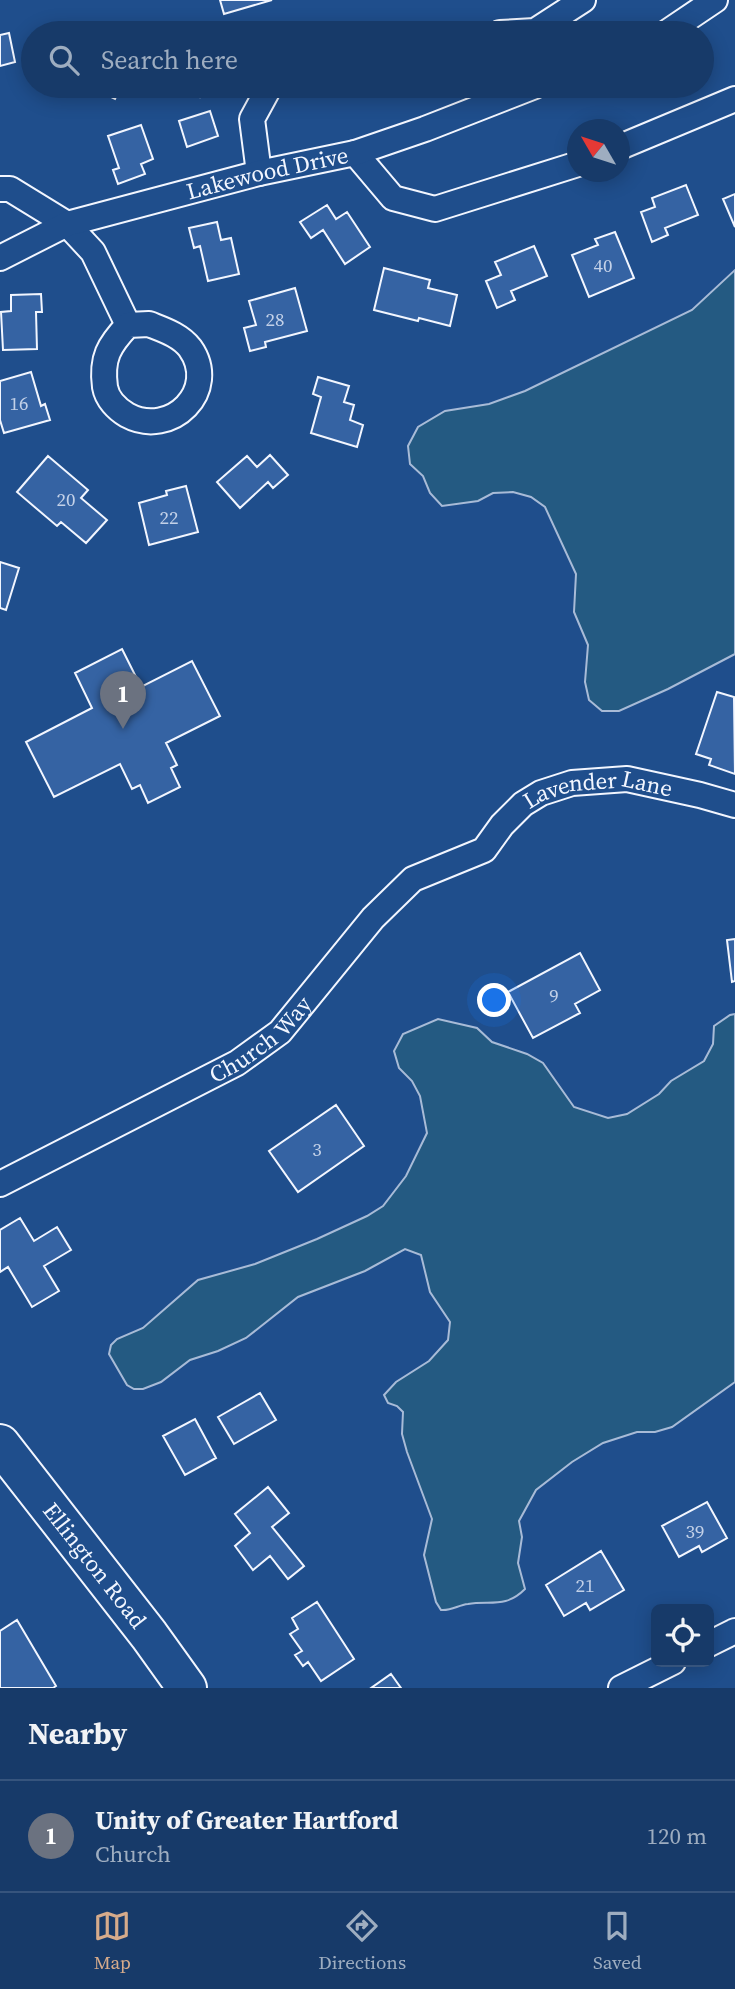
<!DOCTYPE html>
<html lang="en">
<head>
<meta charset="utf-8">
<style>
  body { margin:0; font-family:"Source Serif 4",serif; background:#20416f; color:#f1f3f6 }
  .controls { position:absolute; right:21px; bottom:21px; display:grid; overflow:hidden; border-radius:10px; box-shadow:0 4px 18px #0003 }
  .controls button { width:63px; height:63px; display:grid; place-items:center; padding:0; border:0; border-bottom:2px solid #36547d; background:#173a69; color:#f1f3f6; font:35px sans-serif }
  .compass { position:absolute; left:567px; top:119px; width:63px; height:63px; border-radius:50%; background:#173a69; box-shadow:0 4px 18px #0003; rotate:309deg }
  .you { position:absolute; left:495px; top:1001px; width:24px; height:24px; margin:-18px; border:5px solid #fff; border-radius:50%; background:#1a73e8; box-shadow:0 0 0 10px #1a73e833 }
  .badge { display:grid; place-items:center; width:46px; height:46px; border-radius:50%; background:#d6ab8b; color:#fff; font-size:23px; font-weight:700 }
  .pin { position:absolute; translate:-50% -58px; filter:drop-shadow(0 2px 4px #0008) }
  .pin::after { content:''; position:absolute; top:37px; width:24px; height:21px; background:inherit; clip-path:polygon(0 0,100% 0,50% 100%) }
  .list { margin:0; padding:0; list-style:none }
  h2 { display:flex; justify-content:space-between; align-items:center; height:91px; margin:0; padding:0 28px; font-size:30px }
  h2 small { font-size:23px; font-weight:400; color:#9eadc0 }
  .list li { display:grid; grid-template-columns:46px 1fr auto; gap:21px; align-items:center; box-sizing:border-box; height:112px; padding:0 28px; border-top:2px solid #36547d }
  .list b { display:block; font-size:26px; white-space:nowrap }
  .list p { margin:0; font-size:23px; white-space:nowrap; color:#9eadc0 }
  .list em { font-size:23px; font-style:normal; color:#9eadc0 }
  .icon { flex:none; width:38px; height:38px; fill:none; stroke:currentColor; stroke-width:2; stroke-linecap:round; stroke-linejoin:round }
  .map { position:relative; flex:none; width:735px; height:1688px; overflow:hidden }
  .search { position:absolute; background:#173a69; box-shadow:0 4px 18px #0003; left:21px; right:21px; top:21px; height:77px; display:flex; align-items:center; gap:18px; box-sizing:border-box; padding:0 24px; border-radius:38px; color:#9eadc0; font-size:26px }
  .sheet { height:203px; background:#173a69 }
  nav { display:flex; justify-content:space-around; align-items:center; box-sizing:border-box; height:98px; border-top:2px solid #36547d; background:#173a69; font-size:19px; color:#9eadc0 }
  nav a { display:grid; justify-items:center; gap:4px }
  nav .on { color:#d6ab8b }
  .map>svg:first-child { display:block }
</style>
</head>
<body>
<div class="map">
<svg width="735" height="1688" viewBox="0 0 735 1688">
  <rect width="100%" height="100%" fill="#1f4e8c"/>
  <path fill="#245a82" stroke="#a8bbd7" stroke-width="2" d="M735,270V654L668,689L619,711H602L589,700L585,682L588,645L574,612L576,574L545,507L531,497L513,492L493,493L478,501L442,506L430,493L423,476L410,464L408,446L418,427L445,411L489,404L525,391L692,310Z
    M735,1014V1382L672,1427L655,1432H637L603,1443L572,1462L536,1490L519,1521L522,1537L518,1563L525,1589C505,1609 490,1600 468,1604C458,1605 452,1611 441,1610L436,1602L424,1555L432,1519L407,1452L402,1434L403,1412L397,1406L388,1403L384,1395L396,1382L429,1361L448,1340L450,1322L430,1292L421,1255L405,1249L365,1271L298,1297L246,1338L218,1351L190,1360L161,1382L143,1389H134L127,1385L109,1354L111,1345L117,1339L143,1328L198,1280L255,1264L317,1239L367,1216L383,1206L406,1176L427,1133L420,1096L412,1081L399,1068L394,1051L403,1034L438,1019L477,1028L492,1042L527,1054L543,1063L574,1107L608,1118L627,1114L659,1094L671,1081L704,1061L713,1044L714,1026L730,1015Z"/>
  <path fill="#3563a3" stroke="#f2f6ff" stroke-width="2" d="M220,0H272L224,14Z
    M9,33L15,62L0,66V35Z
    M89,86H121L115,99Z
    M188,86H211L200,97Z
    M210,111L218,136L187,147L179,121Z
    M141,125L153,159L141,164L145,174L118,184L113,170L119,168L108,136Z
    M686,185L698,215L665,228L668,235L652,242L641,212L655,207L652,198Z
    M735,194V227L723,199Z
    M327,205L336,219L347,212L370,247L345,264L323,230L311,238L300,222Z
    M217,222L221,240L231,238L239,274L208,281L200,246L194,248L189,228Z
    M615,232L634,278L589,297L572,255L598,245L595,239Z
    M534,246L547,276L511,291L515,300L497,308L486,281L501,275L495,262Z
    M384,268L430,280L428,288L457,295L450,326L419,318L418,321L374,310Z
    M295,288L307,331L265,342L266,347L250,351L244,328L256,325L249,301Z
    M41,294L42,312H36L37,349L3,350L1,312L11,311V295Z
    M31,372L41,406L45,404L50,420L4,433L0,420V381Z
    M318,377L349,386L344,402L354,405L350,420L363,425L357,447L311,433L321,397L313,394Z
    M270,455L288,475L273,488L268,482L240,508L217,482L247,456L257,467Z
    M48,456L88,490L81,498L107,520L86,543L61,522L57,526L17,492Z
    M186,486L198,532L149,545L139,503L167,495L166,491Z
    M0,562L19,568L6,610L0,608Z
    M122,649L141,687L192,661L220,716L166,743L177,765L171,768L180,787L148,803L140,785L132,789L120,764L54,797L26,742L92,708L75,673Z
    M717,692L734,697L735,774L709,765L711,759L696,754Z
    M735,939V981L732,982L727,940Z
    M580,953L600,990L575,1004L580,1013L533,1038L508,992Z
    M336,1105L364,1146L298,1192L269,1151Z
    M20,1218L34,1241L57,1227L71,1250L44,1266L59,1291L32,1307L8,1267L0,1272V1230Z
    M260,1393L276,1420L234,1444L218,1417Z
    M195,1419L216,1458L185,1475L163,1436Z
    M268,1487L289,1513L272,1527L304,1566L288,1579L270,1556L253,1570L235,1546L250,1533L235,1514Z
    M707,1502L727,1538L702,1552L699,1546L679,1557L662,1526Z
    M601,1551L624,1590L590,1610L586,1603L564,1616L546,1585Z
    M317,1602L354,1659L321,1681L308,1662L303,1666L295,1655L302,1651L290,1634L298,1629L292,1618Z
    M17,1620L56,1686L53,1688H0V1631Z
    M391,1674L401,1688H371Z"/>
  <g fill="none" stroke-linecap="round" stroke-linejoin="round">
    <g stroke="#f2f6ff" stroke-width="28">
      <g id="minor">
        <path d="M500,33L535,31L583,0"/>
        <path d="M666,33L715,0"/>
        <path d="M620,147L735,99"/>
        <path d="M355,153L393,198L435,209L578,164"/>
        <path d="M259,173L252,119L270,86"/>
        <path d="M0,189H10L67,224L93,252L128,325"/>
        <path id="s1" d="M0,258L67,224L259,173L355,153L425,129L535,86"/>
        <path d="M149,324C164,330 180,335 190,348C220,390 171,439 127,415C117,409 107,399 105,387C101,358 109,345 128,325Z"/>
        <path id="s2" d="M0,1184L237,1063L280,1032L373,918L413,879L484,850L502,825L523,804L541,793L572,783L627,779L700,795L735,805"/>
        <path d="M709,1644L735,1631"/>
        <path d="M621,1688L673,1662"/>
      </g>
    </g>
    <g stroke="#f2f6ff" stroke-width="42">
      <g id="primary">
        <path id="s3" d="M0,1444L149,1635L187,1688"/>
      </g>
    </g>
    <use href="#minor" stroke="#1f4e8c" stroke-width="24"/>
    <use href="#primary" stroke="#1f4e8c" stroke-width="38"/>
  </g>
  <g text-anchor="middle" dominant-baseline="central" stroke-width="5" stroke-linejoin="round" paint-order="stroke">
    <g font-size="19" fill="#c3d1e8">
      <text x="603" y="265">40</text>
      <text x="275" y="319">28</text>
      <text x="19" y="403">16</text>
      <text x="66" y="499">20</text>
      <text x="169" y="517">22</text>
      <text x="554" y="995">9</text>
      <text x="317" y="1149">3</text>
      <text x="695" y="1531">39</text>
      <text x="585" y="1585">21</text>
    </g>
    <g font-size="23" fill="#f2f6ff" stroke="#1f4e8c">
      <text stroke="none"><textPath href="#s1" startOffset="282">Lakewood Drive</textPath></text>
      <text stroke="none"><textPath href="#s2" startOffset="738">Lavender Lane</textPath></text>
      <text stroke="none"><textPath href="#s2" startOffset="299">Church Way</textPath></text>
      <text stroke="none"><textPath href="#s3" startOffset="154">Ellington Road</textPath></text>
    </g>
  </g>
</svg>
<div class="controls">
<button><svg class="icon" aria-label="locate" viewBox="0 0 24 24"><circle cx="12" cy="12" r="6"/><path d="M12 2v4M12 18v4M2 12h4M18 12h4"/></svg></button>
</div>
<svg class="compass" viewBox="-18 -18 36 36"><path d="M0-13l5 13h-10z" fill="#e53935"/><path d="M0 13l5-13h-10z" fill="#9eadc0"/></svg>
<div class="you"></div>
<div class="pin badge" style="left:123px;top:729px;background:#6b7280">1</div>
<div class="search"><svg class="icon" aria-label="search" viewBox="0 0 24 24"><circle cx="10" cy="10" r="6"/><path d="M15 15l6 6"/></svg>Search here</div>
</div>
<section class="sheet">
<h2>Nearby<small></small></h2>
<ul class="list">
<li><span class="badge" style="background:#6b7280">1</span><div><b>Unity of Greater Hartford</b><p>Church</p></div><em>120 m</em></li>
</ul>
</section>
<nav>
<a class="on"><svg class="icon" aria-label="map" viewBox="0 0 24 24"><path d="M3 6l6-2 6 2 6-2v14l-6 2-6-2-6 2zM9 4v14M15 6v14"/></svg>Map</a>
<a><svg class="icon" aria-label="directions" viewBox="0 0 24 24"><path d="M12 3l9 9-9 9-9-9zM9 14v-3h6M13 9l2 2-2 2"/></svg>Directions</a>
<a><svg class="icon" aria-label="saved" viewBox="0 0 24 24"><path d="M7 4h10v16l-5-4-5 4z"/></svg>Saved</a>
</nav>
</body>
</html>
